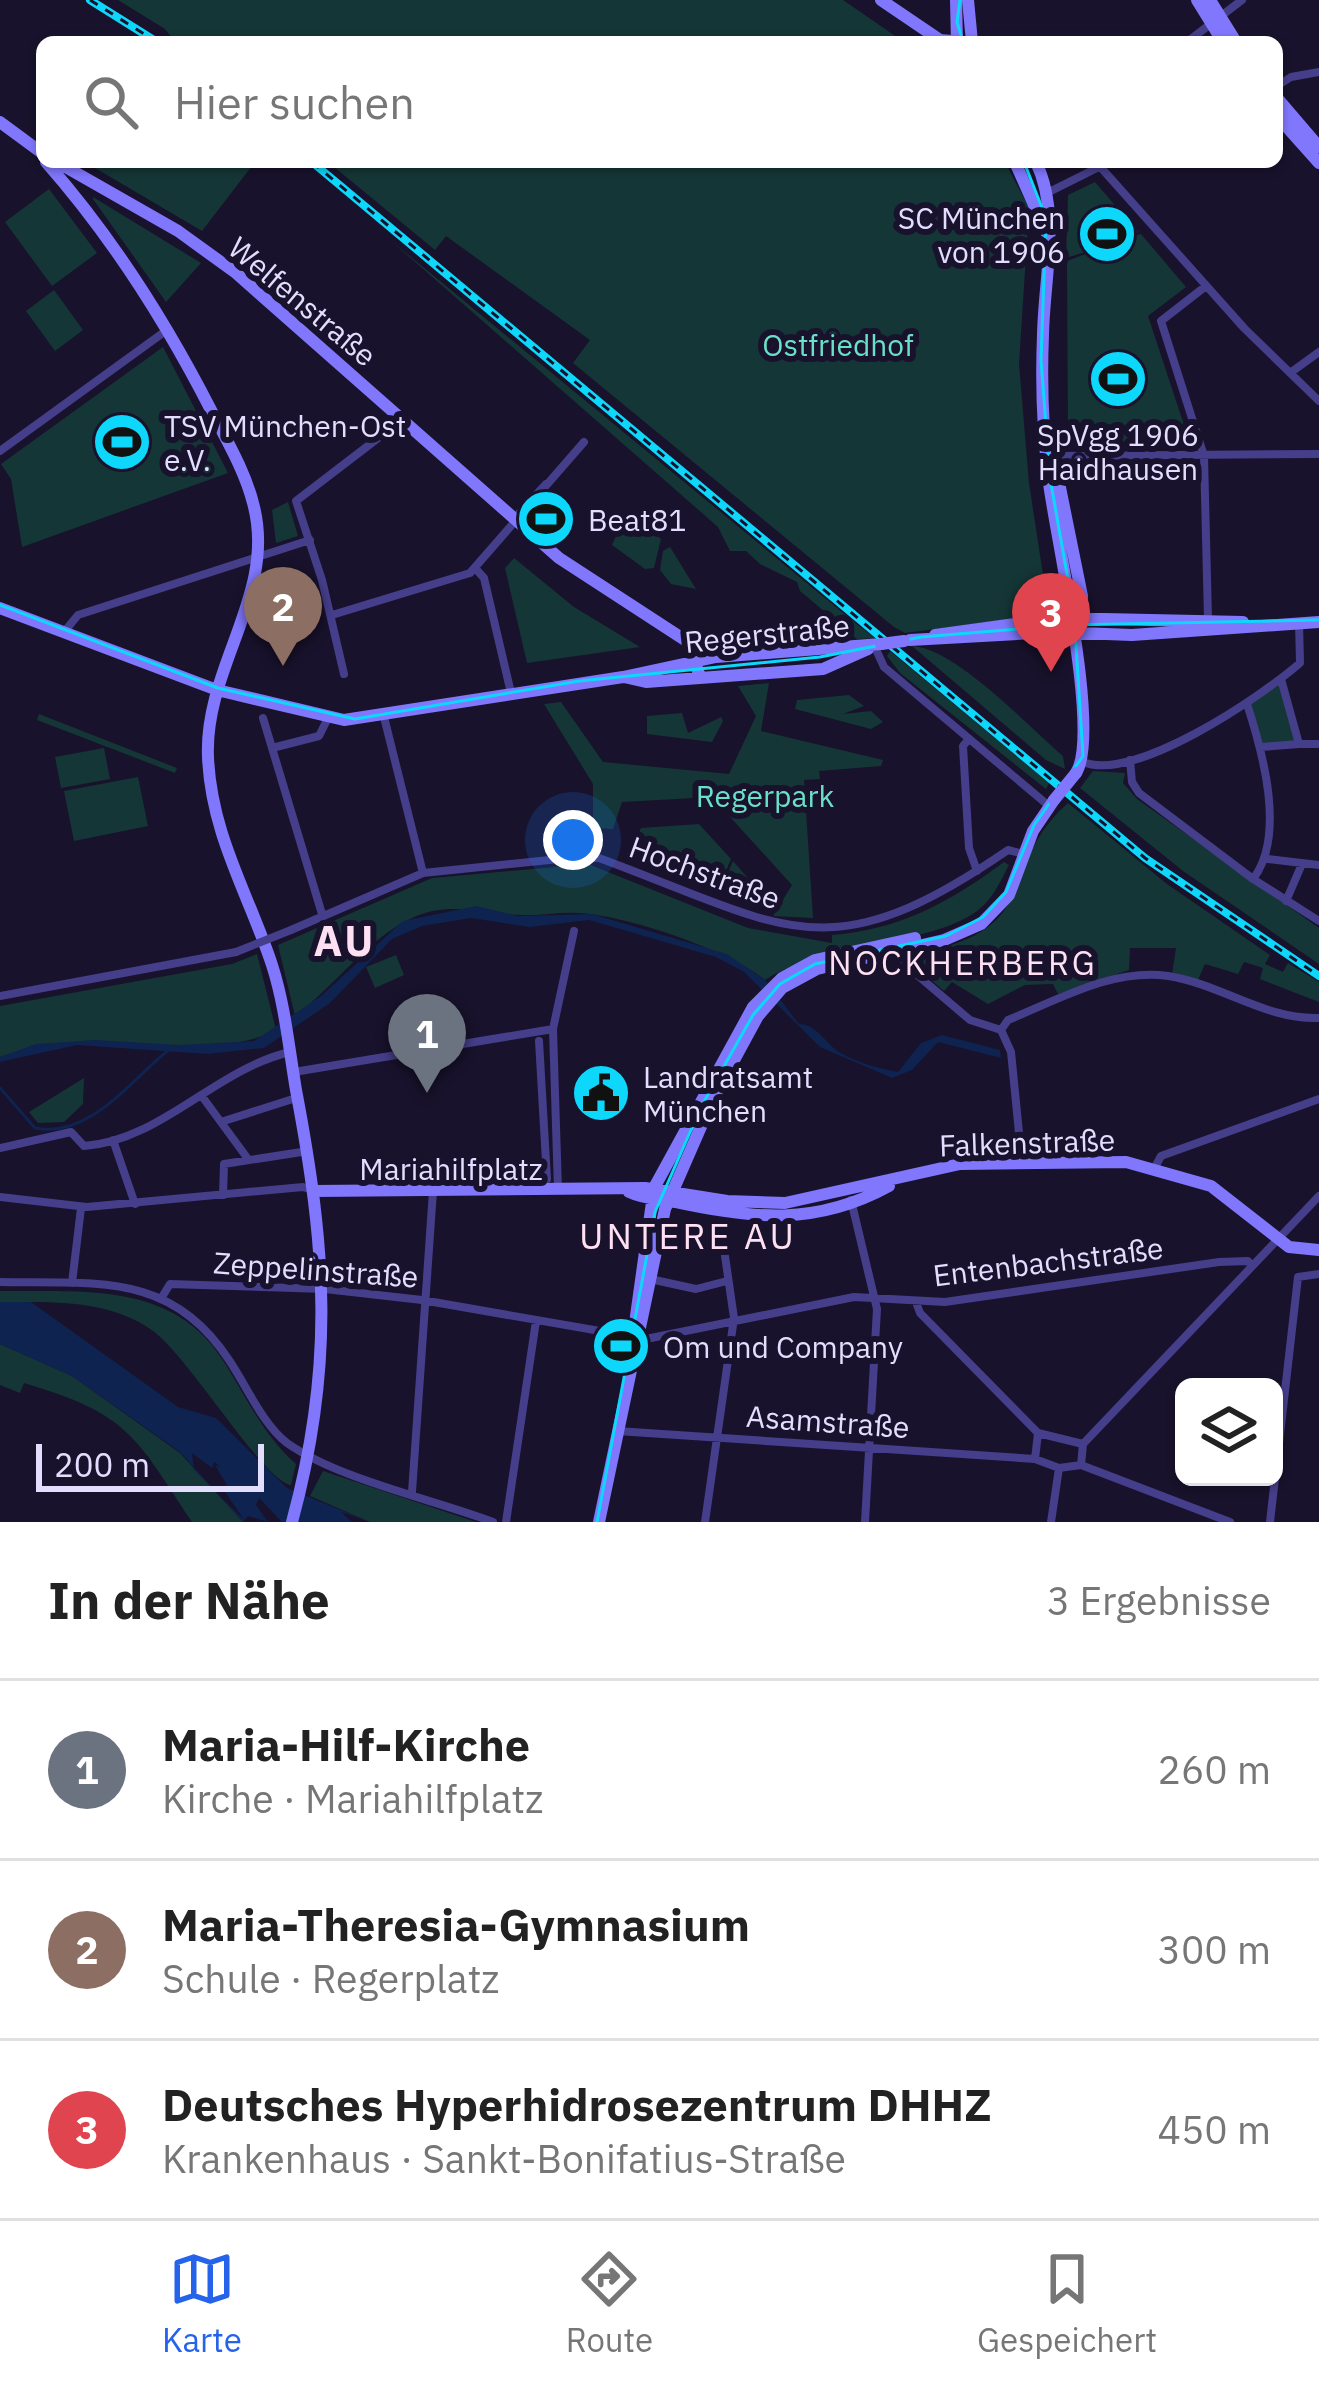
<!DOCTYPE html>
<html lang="de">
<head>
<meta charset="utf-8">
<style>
  body { margin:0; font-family:"IBM Plex Sans",sans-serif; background:#f2f2f2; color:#222 }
  .controls { position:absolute; right:36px; bottom:36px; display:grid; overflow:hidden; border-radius:18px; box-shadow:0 3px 9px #0004 }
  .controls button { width:108px; height:108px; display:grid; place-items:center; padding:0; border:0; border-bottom:3px solid #e0e0e0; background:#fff; color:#222; font:60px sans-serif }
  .scale { position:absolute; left:36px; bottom:30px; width:228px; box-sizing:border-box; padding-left:12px; border:6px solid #e3defe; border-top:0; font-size:33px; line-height:42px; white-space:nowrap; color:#e3defe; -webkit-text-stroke:9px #18122c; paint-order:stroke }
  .you { position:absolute; left:573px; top:840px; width:42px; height:42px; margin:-30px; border:9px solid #fff; border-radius:50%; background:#1a73e8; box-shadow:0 0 0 18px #1a73e833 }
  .badge { display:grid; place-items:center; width:78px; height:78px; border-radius:50%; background:#2563eb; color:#fff; font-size:39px; font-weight:700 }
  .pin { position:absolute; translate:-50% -99px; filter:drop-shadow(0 3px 6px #0008) }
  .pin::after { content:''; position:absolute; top:63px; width:42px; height:36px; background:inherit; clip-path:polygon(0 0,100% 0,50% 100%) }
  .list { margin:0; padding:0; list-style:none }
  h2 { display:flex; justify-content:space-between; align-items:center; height:156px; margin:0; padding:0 48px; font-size:51px }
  h2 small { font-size:39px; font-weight:400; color:#767676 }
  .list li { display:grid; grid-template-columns:78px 1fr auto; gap:36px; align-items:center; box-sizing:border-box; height:180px; padding:0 48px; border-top:3px solid #e0e0e0 }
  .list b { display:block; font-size:45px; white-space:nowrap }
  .list p { margin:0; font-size:39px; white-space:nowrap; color:#767676 }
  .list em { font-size:39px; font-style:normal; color:#767676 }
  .icon { flex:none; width:66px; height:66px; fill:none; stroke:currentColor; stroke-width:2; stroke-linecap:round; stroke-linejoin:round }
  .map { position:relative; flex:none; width:1319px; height:1522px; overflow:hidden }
  .search { position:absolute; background:#fff; box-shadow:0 3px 9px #0004; left:36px; right:36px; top:36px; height:132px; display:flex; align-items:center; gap:30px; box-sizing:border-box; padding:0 42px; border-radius:18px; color:#767676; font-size:45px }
  .sheet { height:696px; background:#fff }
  nav { display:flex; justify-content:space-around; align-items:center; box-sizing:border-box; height:168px; border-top:3px solid #e0e0e0; background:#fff; font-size:33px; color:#767676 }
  nav a { display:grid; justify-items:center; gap:6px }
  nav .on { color:#2563eb }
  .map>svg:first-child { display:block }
</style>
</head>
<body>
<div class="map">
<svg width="1319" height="1522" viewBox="0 0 1319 1522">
  <rect width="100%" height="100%" fill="#18122c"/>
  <path fill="#153636" d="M118,0H843L904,42H175L165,29Z
    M85,162H255L202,231Z
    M328,162H1005L1029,208L1019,364L1029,483L1049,614L905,633L894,627L573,363L590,340L446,236L435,250Z
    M1095,182L1138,232L1117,241L1141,234L1186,287L1148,316L1190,443H1068L1067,261L1114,243L1066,258L1068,195Z
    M49,189L97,253L52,286L5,222Z
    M93,197L201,263L166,302L93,199Z
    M389,239L859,626L875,638L857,639L800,591L797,582L760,564L746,551H730L718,527Z
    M54,290L83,330L55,351L26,311Z
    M163,347L228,473L22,547L11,479L1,464Z
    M288,502L298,536L276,543L272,510Z
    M637,519L661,539L654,568L645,569L612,545L619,529Z
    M670,547L696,589L671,584L660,570L663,551Z
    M514,558L574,607L640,647L527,663L505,568Z
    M912,646C955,648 1028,726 1063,756L1065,769L1046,760Z
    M890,651L1049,783L1046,789L900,673L887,656Z
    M769,683L761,731L883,760L881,766L819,771L820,779L804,780L813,918L773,916L792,885L712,797L622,802L613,829L593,828V784L544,704L561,702L603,762L729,774L756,716L738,686Z
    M1281,684L1297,741L1262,745L1249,704Z
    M849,695L864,706L843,714L871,711L883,722L871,729L795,709L797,700Z
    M682,713L688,733L721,717L723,721L712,742L647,734V716Z
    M39,714L177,768L175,773L37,720Z
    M104,748L110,779L61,788L55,757Z
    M1093,771L1125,773L1123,783L1137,799L1319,928V964L1183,871L1080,788Z
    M138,777L148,826L74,841L64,791Z
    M1068,803L1167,884L1270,955L1265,964L1283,972L1288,963L1319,982V1002L1260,979L1263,968L1244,962L1238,974L1205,964L1198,980L1172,974L1176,948H1130L1129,970L1058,994L1053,984L1025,985L988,1004L952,982L944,991L909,961L905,955C1050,934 993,869 1068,803Z
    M699,824L731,859L722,880L635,843L641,828Z
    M733,861L759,891L754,898L722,887Z
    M1004,862L1009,865C1000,882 993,899 977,911C928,947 830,939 765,980C731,951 623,914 577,913C559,912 541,916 522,915C485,915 452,900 414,917C368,938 335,986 295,1016L278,945L432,878L588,864L748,928L832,943V935C899,930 950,902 1004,862Z
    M257,954L276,1030C201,1068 93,1023 0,1057V1006L232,964Z
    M396,955L404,975L375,988L366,967Z
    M84,1078L83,1104L64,1122L38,1123L29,1112Z
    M0,1291C85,1292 176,1281 226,1365C247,1399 265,1437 296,1464L291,1485C265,1483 189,1357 153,1331C110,1299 51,1302 0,1302Z
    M0,1344L72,1376L180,1453L243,1522H192C134,1434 128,1414 24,1383L20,1393L0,1385Z
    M323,1471L476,1522H370L310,1496Z"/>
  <path fill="#0e234f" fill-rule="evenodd" d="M476,906L518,916L592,914L727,954L765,980L799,1024C818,1025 824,1042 839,1052C857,1063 878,1068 898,1072L921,1043L942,1035L1000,1050L1001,1058L938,1042L912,1070L892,1078L820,1047L744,972L716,957L589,920L530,927L471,918L422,926L392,939L330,1003L264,1048L207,1054L77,1045L0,1062V1057L36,1044L95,1040L179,1045L254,1041L321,996L403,921Z
    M0,1302H31L178,1407L216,1418L287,1488L370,1522L341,1512L352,1522H282L259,1498L256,1505L268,1522L248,1516L243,1522L180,1452L72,1376L0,1344ZM192,1453L212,1468L214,1462L221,1467L215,1465L227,1485L221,1486L244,1520L194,1470Z"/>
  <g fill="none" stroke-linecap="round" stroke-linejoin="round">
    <path stroke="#0e234f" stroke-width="3" d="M0,1088L35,1128C91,1139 132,1078 170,1049"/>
    <path stroke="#453e8a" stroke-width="8" d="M1187,42L1242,0
      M1277,86L1291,77L1319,72
      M1096,162L1244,328L1319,401
      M1049,192L1099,167
      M1206,286L1161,321L1204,456L1208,619
      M1290,373L1319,352
      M0,451L167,330
      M1054,456L1319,454
      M514,519L546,484
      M475,568L484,578L511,693
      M332,615L470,573L584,442
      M64,632L78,615L310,540
      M874,645L884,667L1049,806
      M344,674L322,580L296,501L403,419
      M1247,704C1263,753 1286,836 1253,879
      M384,717L423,873
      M263,718L322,914
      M968,740L963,746L969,848L977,871
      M1299,744H1319
      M1261,747L1299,744L1281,679
      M272,748L319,736L328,718
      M1130,760L1132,782L1139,793L1253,879L1319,921
      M1083,762C1134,783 1261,697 1300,663L1299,622
      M1268,859L1319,865
      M1286,901L1302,864
      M291,930L423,873L579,857L599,858C786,927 826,975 1008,850L1024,854
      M889,951L970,1020L1001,1030
      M0,996L236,952
      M1001,1030L1008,1020C1058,1000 1112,968 1168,976C1221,984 1265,1020 1319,1018
      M1001,1030L1011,1052L1022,1163
      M539,1041L547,1179
      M294,1072L553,1029
      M201,1095L248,1159
      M224,1121L296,1098
      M113,1140L135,1204
      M0,1148L71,1132L84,1146C160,1141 216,1069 290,1052
      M1154,1169L1161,1156L1319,1099
      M558,1190L553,1029L574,931
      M223,1195L224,1164L308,1151
      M0,1197L87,1207L303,1187L313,1190
      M851,1200L877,1309L865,1522
      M650,1279L696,1289L727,1281
      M0,1282C95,1284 171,1271 229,1360C246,1385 263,1425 287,1443C338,1479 432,1499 493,1522
      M72,1283L81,1208
      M162,1297L170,1284L325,1289L422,1300L646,1339L854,1297L945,1302L1219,1262L1248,1261L1252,1266
      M916,1302L920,1313L1038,1433
      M617,1431L1035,1459L1059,1468L1081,1465L1230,1522
      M1038,1433L1083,1444
      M1035,1459L1038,1433
      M1081,1465L1083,1444L1319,1196
      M412,1492L433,1191
      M506,1522L536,1321
      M705,1522L734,1318L725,1256
      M1051,1522L1059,1468
      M1270,1522L1298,1277L1319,1274"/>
    <path stroke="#8077fd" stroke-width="12" d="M881,0L940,40L964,42
      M956,0L957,42
      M968,0L972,42
      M1197,0L1223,42
      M1210,0L1236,42
      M1277,98L1319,147
      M1277,116L1319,163
      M0,122L42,153
      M46,162C113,238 166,322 212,412C227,441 245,471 253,503C278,593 204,667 208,757C211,834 249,895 272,965C285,1005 289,1049 296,1090C326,1248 335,1365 292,1522
      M57,162L178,231L236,273L559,558L688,642L700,677
      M1015,162L1046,232
      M1036,162C1061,214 1044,278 1043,335C1041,383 1043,435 1049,483C1056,538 1101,734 1076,773
      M1053,453L1082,596L1081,622
      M0,608L217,690L344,720L623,677L716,657L881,644
      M935,635L1058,618L1243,622
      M910,640L1054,632L1132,635L1319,622
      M624,677L646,682L823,669L868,649
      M314,1191L645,1188L727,1201L785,1203L960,1164L1126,1162L1211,1186L1289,1247L1319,1250
      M629,1192C643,1199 659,1199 675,1202C753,1219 816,1226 889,1186
      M634,1330L654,1188L753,1007L782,978L815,960L915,938
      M599,1522L665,1209L713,1099L758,1016L782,988L817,969L944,940L981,924L1009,895L1033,831L1054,800"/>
    <path stroke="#0dd8fb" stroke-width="3" d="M960,0L957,22L963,42
      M0,605L218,688L355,719L579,681L820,657L921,637L1066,625L1319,620
      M597,1522L655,1212L702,1105L753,1015L780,984L815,964L946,936L983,917L1006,892L1034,825L1083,756L1074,614L1050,478L1041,360L1046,218L1024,162"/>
    <g stroke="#0dd8fb" stroke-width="8">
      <path id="rail" d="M90,0L157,42
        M312,162L1145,858L1319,976"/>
    </g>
    <use href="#rail" stroke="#18122c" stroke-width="3" stroke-dasharray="9" stroke-linecap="butt"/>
    <path stroke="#453e8a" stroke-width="8" d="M236,952L291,930"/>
    <path stroke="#8077fd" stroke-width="12" d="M881,644L904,641
      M1054,800L1076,773"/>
  </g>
  <defs>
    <g id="stadium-disc" transform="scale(3)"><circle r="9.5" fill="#0dd8fb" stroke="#18122c"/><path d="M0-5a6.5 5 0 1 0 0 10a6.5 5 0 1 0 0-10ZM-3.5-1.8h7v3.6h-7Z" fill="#111"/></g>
    <g id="civic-disc" transform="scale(3)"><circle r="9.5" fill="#0dd8fb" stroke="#18122c"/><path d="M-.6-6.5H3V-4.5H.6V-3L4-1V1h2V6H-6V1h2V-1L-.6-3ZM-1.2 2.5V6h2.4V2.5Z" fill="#111"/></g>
  </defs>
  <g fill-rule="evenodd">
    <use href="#stadium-disc" x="1107" y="234"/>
    <use href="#stadium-disc" x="1118" y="379"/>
    <use href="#stadium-disc" x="122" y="442"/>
    <use href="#stadium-disc" x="546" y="519"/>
    <use href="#civic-disc" x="601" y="1093"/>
    <use href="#stadium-disc" x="621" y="1346"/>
  </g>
  <g text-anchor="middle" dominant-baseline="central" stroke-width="12" stroke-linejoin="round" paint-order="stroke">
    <g font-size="30" fill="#e3defe" stroke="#18122c" text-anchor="start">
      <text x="1065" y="217" text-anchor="end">SC München<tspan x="1065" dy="34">von 1906</tspan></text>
      <text x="164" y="425">TSV München-Ost<tspan x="164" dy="34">e.V.</tspan></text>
      <text x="1118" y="434" text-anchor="middle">SpVgg 1906<tspan x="1118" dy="34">Haidhausen</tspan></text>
      <text x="588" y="519">Beat81</text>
      <text x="643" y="1076">Landratsamt<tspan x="643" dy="34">München</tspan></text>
      <text x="663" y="1346">Om und Company</text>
    </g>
    <g font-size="30" fill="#e3defe" stroke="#18122c">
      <text transform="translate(303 301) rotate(40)">Welfenstraße</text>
      <text transform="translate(767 633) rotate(-6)">Regerstraße</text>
      <text transform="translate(705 872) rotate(20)">Hochstraße</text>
      <text transform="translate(1027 1142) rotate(-2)">Falkenstraße</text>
      <text x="451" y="1168">Mariahilfplatz</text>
      <text transform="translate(1048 1261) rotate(-7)">Entenbachstraße</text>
      <text transform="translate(316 1269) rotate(4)">Zeppelinstraße</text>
      <text transform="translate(828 1421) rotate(4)">Asamstraße</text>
    </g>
    <g font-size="30" fill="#69e0c8" stroke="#18122c">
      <text x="838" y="344">Ostfriedhof</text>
      <text x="765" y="795">Regerpark</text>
    </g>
    <g font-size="33" letter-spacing="3" fill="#fee0f2" stroke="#18122c">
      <text x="963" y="962">NOCKHERBERG</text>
    </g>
    <g font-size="36" letter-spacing="3" fill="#fee0f2" stroke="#18122c">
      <text x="688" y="1235">UNTERE AU</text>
    </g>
    <g font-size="42" font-weight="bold" letter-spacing="3" fill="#fee0f2" stroke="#18122c">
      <text x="345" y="940">AU</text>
    </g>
  </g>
</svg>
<div class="controls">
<button><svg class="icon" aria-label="layers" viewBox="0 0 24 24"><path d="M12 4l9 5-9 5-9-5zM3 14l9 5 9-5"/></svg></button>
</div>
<div class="scale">200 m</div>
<div class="you"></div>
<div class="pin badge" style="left:427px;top:1093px;background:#6b7280">1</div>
<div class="pin badge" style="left:283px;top:666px;background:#8d6e63">2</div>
<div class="pin badge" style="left:1051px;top:672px;background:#e0444e">3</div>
<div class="search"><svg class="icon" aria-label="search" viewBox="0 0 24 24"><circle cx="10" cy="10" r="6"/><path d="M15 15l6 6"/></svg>Hier suchen</div>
</div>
<section class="sheet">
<h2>In der Nähe<small>3 Ergebnisse</small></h2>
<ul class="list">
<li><span class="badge" style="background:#6b7280">1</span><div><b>Maria-Hilf-Kirche</b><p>Kirche · Mariahilfplatz</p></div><em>260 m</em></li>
<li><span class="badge" style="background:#8d6e63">2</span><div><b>Maria-Theresia-Gymnasium</b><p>Schule · Regerplatz</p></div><em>300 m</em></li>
<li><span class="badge" style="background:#e0444e">3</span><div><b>Deutsches Hyperhidrosezentrum DHHZ</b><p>Krankenhaus · Sankt-Bonifatius-Straße</p></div><em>450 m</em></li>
</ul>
</section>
<nav>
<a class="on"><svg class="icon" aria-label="map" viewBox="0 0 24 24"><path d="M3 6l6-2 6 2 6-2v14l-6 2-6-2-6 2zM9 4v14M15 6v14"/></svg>Karte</a>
<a><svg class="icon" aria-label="directions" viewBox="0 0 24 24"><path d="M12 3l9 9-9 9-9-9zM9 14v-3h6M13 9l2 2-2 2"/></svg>Route</a>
<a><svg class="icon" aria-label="saved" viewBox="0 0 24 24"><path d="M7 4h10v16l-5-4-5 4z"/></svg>Gespeichert</a>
</nav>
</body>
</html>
